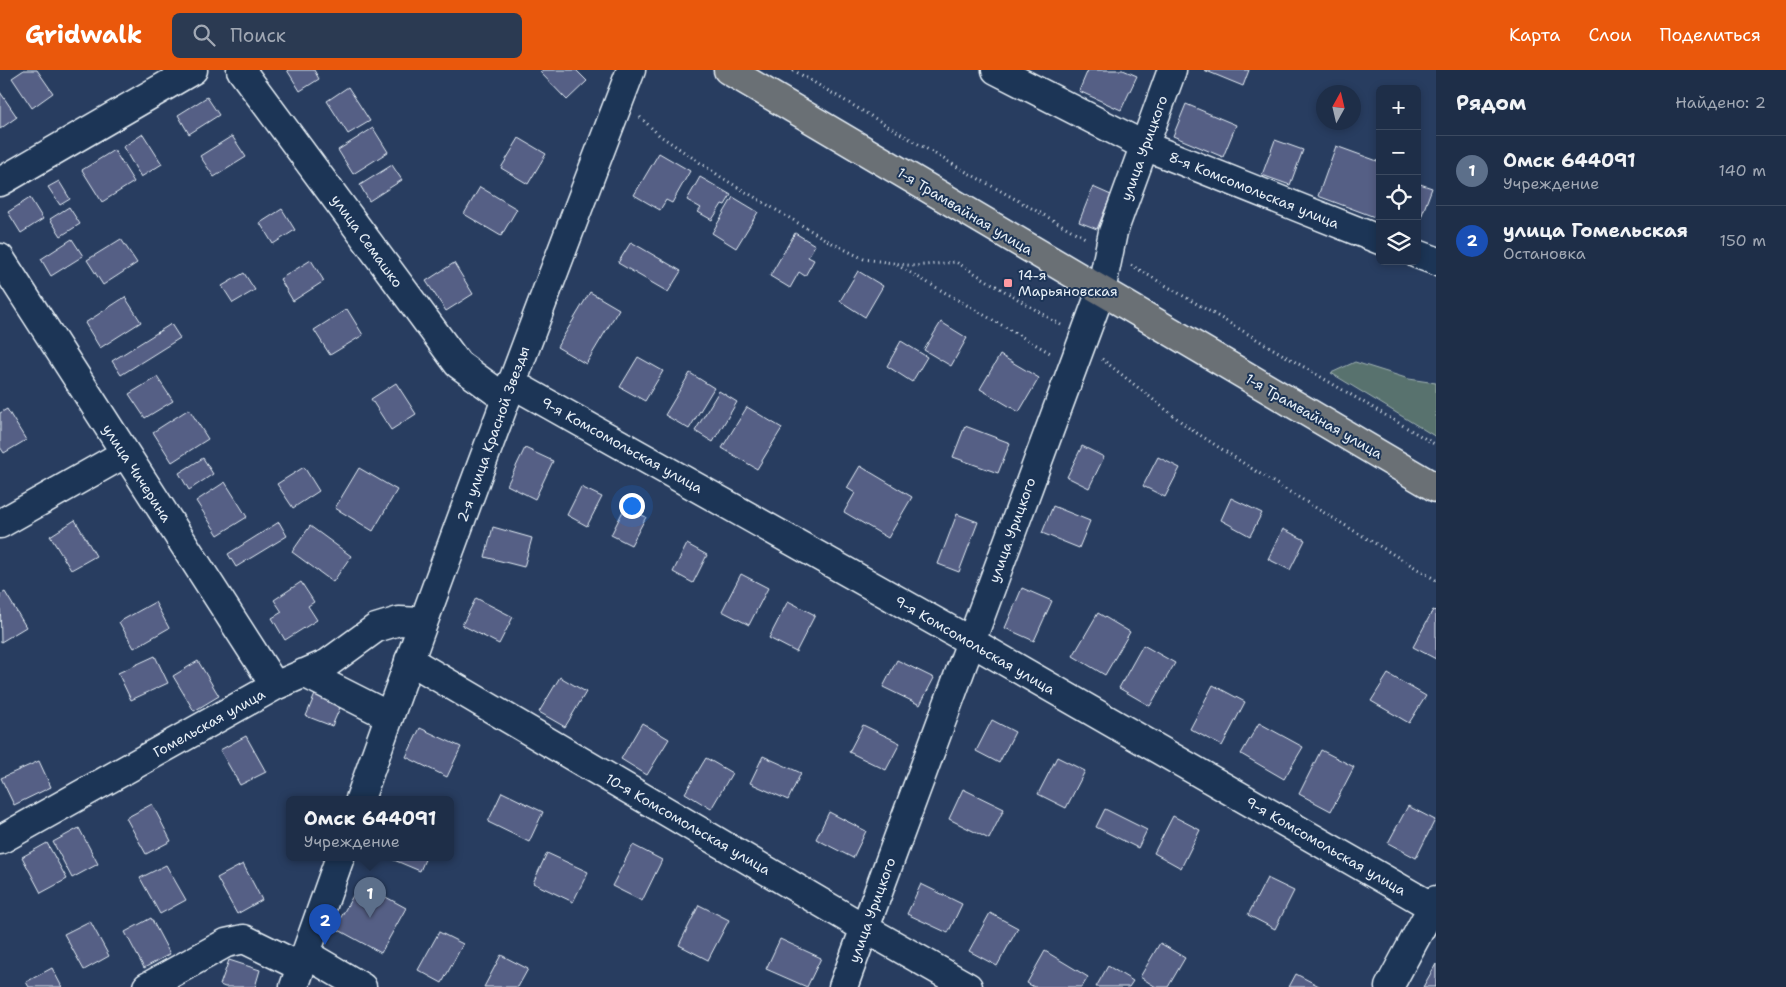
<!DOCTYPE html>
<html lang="ru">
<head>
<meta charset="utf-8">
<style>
  body { margin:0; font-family:"Shantell Sans",sans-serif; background:#2b3a52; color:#f1f3f6 }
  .controls { position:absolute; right:15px; top:15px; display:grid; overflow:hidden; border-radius:8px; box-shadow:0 2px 8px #0003 }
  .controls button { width:45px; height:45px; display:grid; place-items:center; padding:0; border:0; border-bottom:1px solid #3c4a60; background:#1e2e48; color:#f1f3f6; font:25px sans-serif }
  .compass { position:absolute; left:1316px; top:15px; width:45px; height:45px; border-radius:50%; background:#1e2e48; box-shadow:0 2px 8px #0003; rotate:8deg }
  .you { position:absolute; left:631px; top:435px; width:18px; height:18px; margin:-12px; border:4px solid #fff; border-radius:50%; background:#1a73e8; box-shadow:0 0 0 8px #1a73e833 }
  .badge { display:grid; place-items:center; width:32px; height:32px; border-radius:50%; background:#ea580c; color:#fff; font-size:16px; font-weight:700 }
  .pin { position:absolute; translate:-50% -41px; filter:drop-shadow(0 1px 2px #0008) }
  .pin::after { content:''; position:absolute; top:26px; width:18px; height:15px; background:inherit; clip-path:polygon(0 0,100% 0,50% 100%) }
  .popup { position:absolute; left:286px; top:726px; width:168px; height:65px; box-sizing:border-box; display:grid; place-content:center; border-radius:8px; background:#1e2e48; filter:drop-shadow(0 1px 4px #0005); font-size:16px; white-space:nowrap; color:#a1a8b4 }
  .popup b { font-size:19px; color:#f1f3f6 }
  .popup::after { content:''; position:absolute; left:50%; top:100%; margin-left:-10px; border:10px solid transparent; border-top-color:#1e2e48 }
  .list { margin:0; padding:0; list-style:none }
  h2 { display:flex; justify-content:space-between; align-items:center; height:65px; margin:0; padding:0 20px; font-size:21px }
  h2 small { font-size:16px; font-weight:400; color:#a1a8b4 }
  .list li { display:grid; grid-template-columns:32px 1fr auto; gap:15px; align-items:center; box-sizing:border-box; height:70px; padding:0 20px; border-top:1px solid #3c4a60 }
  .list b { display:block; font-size:19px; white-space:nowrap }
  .list p { margin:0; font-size:16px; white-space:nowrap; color:#a1a8b4 }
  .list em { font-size:16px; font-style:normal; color:#a1a8b4 }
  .icon { flex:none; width:28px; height:28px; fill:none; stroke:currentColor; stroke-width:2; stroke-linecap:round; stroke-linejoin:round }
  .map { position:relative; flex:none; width:1436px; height:917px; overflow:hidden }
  header { display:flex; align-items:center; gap:30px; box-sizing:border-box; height:70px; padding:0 25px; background:#ea580c; color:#fff }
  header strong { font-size:24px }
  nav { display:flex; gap:28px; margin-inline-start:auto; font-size:18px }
  .search { width:350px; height:45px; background:#2b3a52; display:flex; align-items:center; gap:12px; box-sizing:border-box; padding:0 18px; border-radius:8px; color:#a1a8b4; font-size:19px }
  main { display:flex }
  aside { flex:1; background:#1e2e48 }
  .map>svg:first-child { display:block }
</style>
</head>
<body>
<header>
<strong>Gridwalk</strong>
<div class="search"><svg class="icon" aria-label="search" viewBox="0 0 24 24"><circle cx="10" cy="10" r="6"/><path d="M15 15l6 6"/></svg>Поиск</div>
<nav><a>Карта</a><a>Слои</a><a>Поделиться</a></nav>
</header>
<main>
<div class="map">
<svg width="1436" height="917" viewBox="0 0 1436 917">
  <rect width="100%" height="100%" fill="#283d60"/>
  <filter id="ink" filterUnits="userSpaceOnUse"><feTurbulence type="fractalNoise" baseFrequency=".02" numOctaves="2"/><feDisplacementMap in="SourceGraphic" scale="10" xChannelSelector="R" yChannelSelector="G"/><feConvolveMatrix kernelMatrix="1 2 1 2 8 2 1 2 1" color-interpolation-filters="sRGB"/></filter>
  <g filter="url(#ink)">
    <path fill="#59726e" stroke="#a0b2b3" d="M1355,292L1409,309L1436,313V367L1331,303Z"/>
    <path fill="#545e85" stroke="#e8f1f8" d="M24,0H37L53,23L32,38L12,8Z
      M287,0H314L319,9L300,21Z
      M543,0H576L587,11L567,30L540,2Z
      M1088,0H1123L1137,6L1121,40L1079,21Z
      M1204,0H1249L1243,16Z
      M348,17L370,51L348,64L327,31Z
      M0,22L17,47L0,59Z
      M207,27L219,45L189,64L178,45Z
      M1186,34L1236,55L1223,87L1173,66Z
      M373,58L388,82L353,104L338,80Z
      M143,64L162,94L141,107L123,77Z
      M232,66L246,87L214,107L200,86Z
      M519,68L546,84L528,114L501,98Z
      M1275,70L1303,80L1290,115L1262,105Z
      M1336,76L1380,92V149L1318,126Z
      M114,80L134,112L102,132L82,100Z
      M659,83L690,101L672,133L666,130L660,140L634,125Z
      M392,95L402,110L369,131L360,115Z
      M700,107L731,125L725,135L722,134L712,150L698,142L701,138L687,130Z
      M59,111L70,129L60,135L48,117Z
      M1417,113L1432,118L1417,158Z
      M480,117L517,139L501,166L464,144Z
      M1093,117L1111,125L1097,159L1079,152Z
      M733,127L758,142L736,178L712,163Z
      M30,128L43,149L21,163L8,142Z
      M69,137L80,154L61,166L50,149Z
      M282,139L295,160L273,174L260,153Z
      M795,163L815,175L808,187L814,190L805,206L799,202L790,218L770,206Z
      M72,169L83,186L51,206L41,189Z
      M121,169L137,193L103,215L87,190Z
      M631,172L681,201L668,222L618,193Z
      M311,190L324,211L293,231L280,209Z
      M454,193L473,224L446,241L426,211Z
      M858,201L883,216L865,247L840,231Z
      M244,203L255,220L233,233L222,216Z
      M590,222L619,239L586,294L557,277Z
      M125,227L141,252L100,278L85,253Z
      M347,239L363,265L330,285L314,260Z
      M941,252L967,268L951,296L924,280Z
      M171,254L180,268L121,305L112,291Z
      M901,271L927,287L912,312L887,296Z
      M1000,285L1039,308L1019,342L980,319Z
      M638,287L663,301L645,331L620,317Z
      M690,303L714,318L689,359L665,345Z
      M157,307L173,331L145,348L129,324Z
      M396,313L416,344L391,360L371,329Z
      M719,321L737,332L713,372L695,361Z
      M747,337L782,358L757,399L722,378Z
      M7,339L26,370L4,383L0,377V343Z
      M189,339L208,369L172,392L153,362Z
      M965,356L1010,373L998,403L953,387Z
      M1082,376L1104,387L1089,418L1067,407Z
      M525,378L553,391L535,429L507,415Z
      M1158,387L1180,398L1165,427L1143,416Z
      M203,388L213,404L189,420L179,403Z
      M860,396L912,427L888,468L844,442L855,423L847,418Z
      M304,397L319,421L293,438L277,414Z
      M359,398L397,420L373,461L335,438Z
      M225,412L247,447L218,465L196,431Z
      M581,417L602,427L587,456L567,445Z
      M1231,428L1262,443L1250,466L1221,450Z
      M1053,436L1090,451L1079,478L1042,463Z
      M625,437L646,447L631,475L611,465Z
      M957,444L978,452L959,502L938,494Z
      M75,450L96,486L71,500L50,466Z
      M279,452L287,466L236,497L228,484Z
      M310,456L351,486L333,512L292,482Z
      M493,457L532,468L524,497L485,487Z
      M1283,459L1305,470L1290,500L1268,489Z
      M687,474L707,485L693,513L673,502Z
      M741,504L768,518L749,555L722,541Z
      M301,512L314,532L308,536L317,550L285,570L272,548L282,542L274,530Z
      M1022,518L1052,531L1034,571L1005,558Z
      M5,522L26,557L1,572L0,525Z
      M476,528L513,547L499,574L462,555Z
      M788,531L815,545L796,582L769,568Z
      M155,532L169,558L134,578L119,552Z
      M1433,540L1436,541V589L1413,577Z
      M1098,543L1130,562L1105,605L1073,586Z
      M1143,575L1175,593L1150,636L1119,618Z
      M155,586L168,613L131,630L118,603Z
      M897,590L934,608L920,635L883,617Z
      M198,591L219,626L194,641L173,606Z
      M1388,604L1426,626L1409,653L1371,631Z
      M560,607L586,622L565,657L539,642Z
      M1213,615L1245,632L1222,676L1190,659Z
      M316,622L342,633L332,656L306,646Z
      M992,650L1015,662L999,693L976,681Z
      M642,653L669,669L647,705L621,689Z
      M1259,653L1303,677L1284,709L1241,684Z
      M863,655L900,673L886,700L849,682Z
      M420,658L461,677L447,707L406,687Z
      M246,666L266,702L240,715L220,680Z
      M1321,680L1354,697L1331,741L1299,724Z
      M763,686L801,703L788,730L750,713Z
      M1057,687L1085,701L1066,738L1038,724Z
      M706,688L732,703L711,739L685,723Z
      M39,691L51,717L14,735L1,708Z
      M963,719L1004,739L989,769L949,749Z
      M502,722L543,742L529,772L488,752Z
      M152,734L171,771L146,784L126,748Z
      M1408,736L1435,750L1416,788L1388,773Z
      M1105,739L1147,760L1138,778L1096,757Z
      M829,742L866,761L853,788L816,769Z
      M1173,746L1200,760L1181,798L1154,783Z
      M79,758L98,794L72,808L53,772Z
      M47,773L67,809L41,823L22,787Z
      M633,775L662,790L642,831L612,816Z
      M547,783L588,802L573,832L533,813Z
      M387,787H426L420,801Z
      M243,794L262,830L237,844L217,808Z
      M166,795L186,830L160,844L140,808Z
      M1267,808L1294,821L1275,859L1248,845Z
      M360,813L406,838L381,883L335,858Z
      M921,814L962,834L948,863L907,844Z
      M699,835L729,850L708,890L679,875Z
      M990,843L1018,858L997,896L969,881Z
      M151,848L170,884L144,898L125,862Z
      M90,851L109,886L84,900L64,864Z
      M439,862L463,874L442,913L418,900Z
      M780,869L821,888L807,917L766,899Z
      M1160,873L1185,888L1168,917H1156L1140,907Z
      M1045,881L1088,907L1082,917H1034L1027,913Z
      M501,885L528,899L518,917H484Z
      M229,890L260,900L255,917H225L220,915Z
      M1436,894V917H1423Z
      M1108,896L1133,911L1129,917H1096Z
      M52,898L62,917H29L26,912Z
      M1296,904L1321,917H1289Z"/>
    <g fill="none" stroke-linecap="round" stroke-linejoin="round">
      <g stroke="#e8f1f8" stroke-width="31">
        <path id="minor" d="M241,0L458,294L506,329
          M996,0L1145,76L1380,170
          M0,112L193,0
          M1417,184L1436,191
          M0,188L275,616
          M511,313L970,571L1436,839
          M0,454L124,384
          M409,590L866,859L968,917
          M304,603L389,646
          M0,770L275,616L328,593L376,558L399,551L423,552
          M306,884L362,917
          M147,917L226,873L244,869L301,897
          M843,917L1101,221L1113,162L1172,0
          M1389,917L1436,830"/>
      </g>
      <g stroke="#e8f1f8" stroke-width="31">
        <path id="tertiary" d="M360,729C446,485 538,242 631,0
          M294,917L340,787"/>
      </g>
      <g stroke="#e8f1f8" stroke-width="31">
        <path id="primary" d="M728,0L1436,418"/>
      </g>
      <path stroke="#e8f1f8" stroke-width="3" stroke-dasharray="1 4" stroke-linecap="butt" d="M793,0L954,95L1087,169
        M640,47L659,65L724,109L830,172L864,189L914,196L956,192L1061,255
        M897,195L1052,284
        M1131,195L1436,375
        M1102,289L1189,358L1268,409L1436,510"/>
      <use href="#minor" stroke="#1d3557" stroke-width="28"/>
      <use href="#tertiary" stroke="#1d3557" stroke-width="28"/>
      <use href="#primary" stroke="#6b6f75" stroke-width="28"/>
    </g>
  </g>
  <rect fill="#ff9aa2" stroke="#1d3557" stroke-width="2" x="1003" y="208" width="10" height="10" rx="2.5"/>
  <g text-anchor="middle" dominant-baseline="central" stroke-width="4" stroke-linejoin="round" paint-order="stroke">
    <g font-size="14" fill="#e8f1f8" stroke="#1d3557">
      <text transform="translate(1144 78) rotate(-70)">улица Урицкого</text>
      <text transform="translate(1254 120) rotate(22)">8-я Комсомольская улица</text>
      <text transform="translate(965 141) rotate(31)">1-я Трамвайная улица</text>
      <text transform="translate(367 171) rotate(54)">улица Семашко</text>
      <text transform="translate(1314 346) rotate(30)">1-я Трамвайная улица</text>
      <text transform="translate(493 364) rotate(-70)">2-я улица Красной Звезды</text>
      <text transform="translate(622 375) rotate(29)">9-я Комсомольская улица</text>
      <text transform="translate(137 403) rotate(57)">улица Чичерина</text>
      <text transform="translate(1012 460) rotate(-70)">улица Урицкого</text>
      <text transform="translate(975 575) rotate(30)">9-я Комсомольская улица</text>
      <text transform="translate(209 653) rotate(-29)">Гомельская улица</text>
      <text transform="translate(688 754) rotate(30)">10-я Комсомольская улица</text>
      <text transform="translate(1326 776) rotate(30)">9-я Комсомольская улица</text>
      <text transform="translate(872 840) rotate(-70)">улица Урицкого</text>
    </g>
    <g font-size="14" fill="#e8f1f8" stroke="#1d3557" text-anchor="start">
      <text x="1018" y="205">14-я<tspan x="1018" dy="16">Марьяновская</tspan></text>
    </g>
  </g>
</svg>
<div class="controls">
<button>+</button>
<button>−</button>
<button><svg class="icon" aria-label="locate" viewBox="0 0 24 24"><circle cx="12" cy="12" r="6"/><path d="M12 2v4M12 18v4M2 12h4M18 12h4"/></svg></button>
<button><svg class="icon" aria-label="layers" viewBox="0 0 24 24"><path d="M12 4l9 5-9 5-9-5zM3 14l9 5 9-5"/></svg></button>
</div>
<svg class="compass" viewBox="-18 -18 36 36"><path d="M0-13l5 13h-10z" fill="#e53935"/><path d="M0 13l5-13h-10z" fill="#a1a8b4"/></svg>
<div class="you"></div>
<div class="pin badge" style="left:370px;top:848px;background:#5c6f8a">1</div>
<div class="popup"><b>Омск 644091</b>Учреждение</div>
<div class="pin badge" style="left:325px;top:875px;background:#1a4fb4">2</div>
</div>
<aside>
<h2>Рядом<small>Найдено: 2</small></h2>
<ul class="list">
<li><span class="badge" style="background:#5c6f8a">1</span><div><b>Омск 644091</b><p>Учреждение</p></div><em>140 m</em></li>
<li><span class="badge" style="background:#1a4fb4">2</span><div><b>улица Гомельская</b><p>Остановка</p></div><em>150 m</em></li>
</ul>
</aside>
</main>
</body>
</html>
